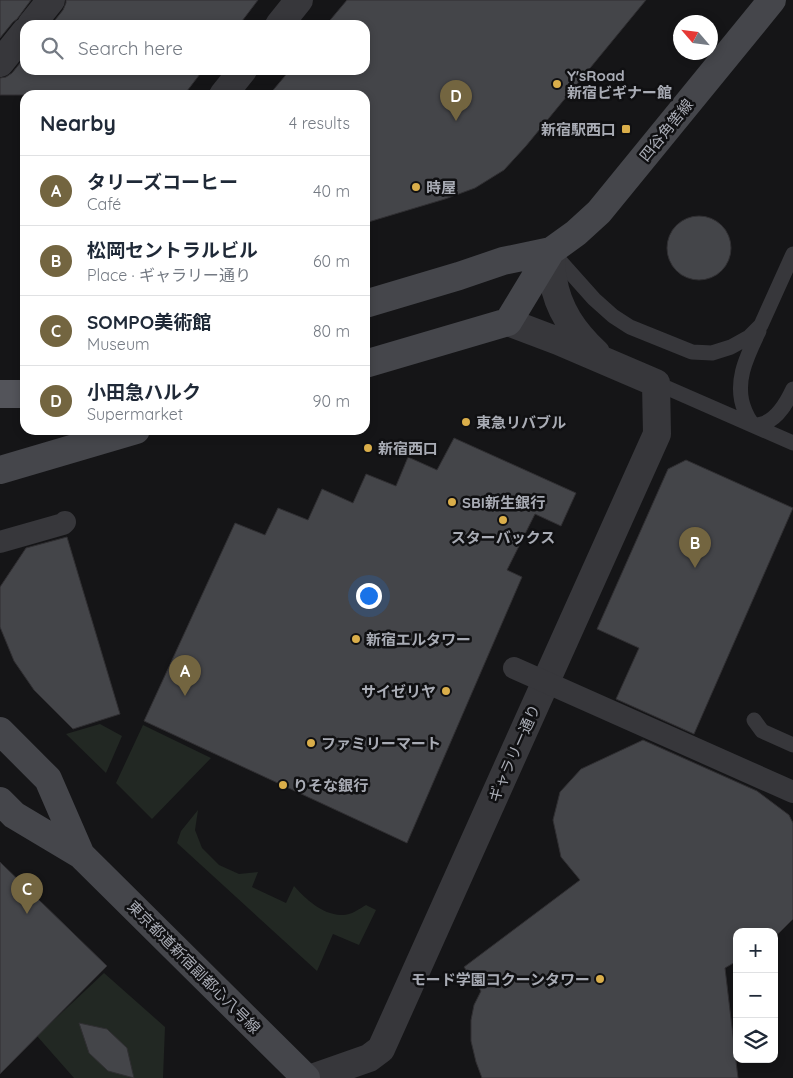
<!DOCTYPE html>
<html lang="en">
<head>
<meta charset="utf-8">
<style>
  body { margin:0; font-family:Quicksand,"Noto Sans JP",sans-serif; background:#f6f6f7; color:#1f2937 }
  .controls { position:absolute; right:15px; bottom:15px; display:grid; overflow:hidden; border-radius:10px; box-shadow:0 2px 8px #0003 }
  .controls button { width:45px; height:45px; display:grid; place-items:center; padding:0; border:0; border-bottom:1px solid #e0e1e3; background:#fff; color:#1f2937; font:25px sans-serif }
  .compass { position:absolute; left:673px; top:15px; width:45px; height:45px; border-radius:50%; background:#fff; box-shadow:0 2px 8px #0003; rotate:298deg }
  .you { position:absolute; left:368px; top:595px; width:18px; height:18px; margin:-12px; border:4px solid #fff; border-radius:50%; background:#1a73e8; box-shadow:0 0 0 8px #1a73e833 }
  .badge { display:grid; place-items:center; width:32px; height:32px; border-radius:50%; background:#736540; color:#fff; font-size:16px; font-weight:700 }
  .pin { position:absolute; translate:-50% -41px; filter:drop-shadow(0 1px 2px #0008) }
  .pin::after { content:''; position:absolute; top:26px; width:18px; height:15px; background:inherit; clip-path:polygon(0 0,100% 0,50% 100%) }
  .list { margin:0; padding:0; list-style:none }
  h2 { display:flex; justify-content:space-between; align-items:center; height:65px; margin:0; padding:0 20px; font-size:21px }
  h2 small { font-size:16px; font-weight:400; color:#747a83 }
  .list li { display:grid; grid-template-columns:32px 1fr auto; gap:15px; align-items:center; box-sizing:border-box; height:70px; padding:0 20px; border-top:1px solid #e0e1e3 }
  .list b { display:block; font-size:19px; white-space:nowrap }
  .list p { margin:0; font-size:16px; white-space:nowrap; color:#747a83 }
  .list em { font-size:16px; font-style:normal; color:#747a83 }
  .icon { flex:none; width:28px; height:28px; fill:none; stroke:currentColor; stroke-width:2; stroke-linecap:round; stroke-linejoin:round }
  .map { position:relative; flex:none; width:793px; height:1078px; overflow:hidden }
  .search { position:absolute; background:#fff; box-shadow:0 2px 8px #0003; left:20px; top:20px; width:350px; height:55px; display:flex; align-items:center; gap:12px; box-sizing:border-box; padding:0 18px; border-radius:15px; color:#747a83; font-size:19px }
  .panel { position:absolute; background:#fff; box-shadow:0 2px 8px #0003; left:20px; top:90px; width:350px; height:345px; border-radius:15px }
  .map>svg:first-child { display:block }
</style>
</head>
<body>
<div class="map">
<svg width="793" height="1078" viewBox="0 0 793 1078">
  <rect width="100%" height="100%" fill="#151517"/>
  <path fill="#222823" d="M100,724L122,736L106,773L66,734Z
    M143,725L211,758L152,819L116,783Z
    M198,810L195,830L202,848L219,865L239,874L258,872L252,887L286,903L294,886C306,899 321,914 341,915C350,916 359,909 366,905L376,910L359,945L333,934L317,971L177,843L181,831Z
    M104,973L165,1027L163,1078H74L37,1036Z"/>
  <path fill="#444549" stroke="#302f32" d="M0,0H31L17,19L13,22L0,38Z
    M66,0H258L239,25H51L63,10L66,3Z
    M347,0H646L526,146L504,170L475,188L445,199L365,223V95H269L290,70H365V25H326Z
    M25,57V70H203L184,95H0V78L6,77L12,73Z
    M667 248a32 32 0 1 1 64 0a32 32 0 1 1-64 0Z
    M454,438L576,493L561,526L535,514L507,570L522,577L407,843L144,721L235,523L265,535L278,508L308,520L322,489L353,503L366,474L396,486L408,457L437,470Z
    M686,460L793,508L694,734L616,699L639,648L597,629L668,469Z
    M67,537L120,714L73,729L34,690L14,661L0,627V587L26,548Z
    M643,740L757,791L789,815L793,823V919L779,933L774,936V932H737V961L725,968L738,1078H482L476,1062L471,1041V1020L474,1005L481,991L464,967L580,880L561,857L553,820L560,792L581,769Z
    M0,862L107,966L0,1074Z
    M79,1023L107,1029L127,1048L134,1078L108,1071L89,1053Z"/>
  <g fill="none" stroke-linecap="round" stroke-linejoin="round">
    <path stroke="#37373b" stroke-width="15" d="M552,252L594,299L613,316L630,327L692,352L712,353L731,347L749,337L761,325L793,254
      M656,383L793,443
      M753,425C750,421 747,416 745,411C733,383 747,356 759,331
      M753,425C757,425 762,424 765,423C779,417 787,402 793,389
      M754,720L762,731L793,745"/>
    <path stroke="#37373b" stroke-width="22" d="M0,542L63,524L65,522"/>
    <path stroke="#37373b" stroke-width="28" d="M31,25L51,0
      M279,25L299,0
      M0,63L25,32
      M223,95L243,70
      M551,251C552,260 551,270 553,279C558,310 574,332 596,353
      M312,1078L369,1058L381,1049L657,434L656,383L558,341L508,322"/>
    <path stroke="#45464b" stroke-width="28" d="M365,304L459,276L503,261L551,251
      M365,364L508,322L551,251L576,233L599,212L772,0
      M0,470L136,430
      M0,731L48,779L81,855
      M0,801L14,815L81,855L306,1078"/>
    <path stroke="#53545a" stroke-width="28" d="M0,394H25"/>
    <path stroke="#37373b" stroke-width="22" d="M514,668L793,792"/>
  </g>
  <g fill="#daae4a" stroke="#101012" stroke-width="2">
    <circle cx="557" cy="84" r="5"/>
    <rect x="621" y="124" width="10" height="10" rx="2.5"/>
    <circle cx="416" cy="187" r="5"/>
    <circle cx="466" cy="422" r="5"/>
    <circle cx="368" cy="448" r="5"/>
    <circle cx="452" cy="502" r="5"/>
    <circle cx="503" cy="520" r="5"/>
    <circle cx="356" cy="639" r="5"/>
    <circle cx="446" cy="691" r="5"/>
    <circle cx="311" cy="743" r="5"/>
    <circle cx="283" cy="785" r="5"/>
    <circle cx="600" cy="979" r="5"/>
  </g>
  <g text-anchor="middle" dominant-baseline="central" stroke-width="5" stroke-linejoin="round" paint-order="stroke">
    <g font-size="15" font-weight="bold" fill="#a9acb5" stroke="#101012" text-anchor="start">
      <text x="567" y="75">Y'sRoad<tspan x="567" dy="17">新宿ビギナー館</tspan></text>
      <text x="616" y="129" text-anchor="end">新宿駅西口</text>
      <text x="426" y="187">時屋</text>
      <text x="476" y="422">東急リバブル</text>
      <text x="378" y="448">新宿西口</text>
      <text x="462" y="502">SBI新生銀行</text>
      <text x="503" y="537" text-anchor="middle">スターバックス</text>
      <text x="366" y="639">新宿エルタワー</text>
      <text x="436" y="691" text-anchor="end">サイゼリヤ</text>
      <text x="321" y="743">ファミリーマート</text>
      <text x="293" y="785">りそな銀行</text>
      <text x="590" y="979" text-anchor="end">モード学園コクーンタワー</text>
    </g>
    <g font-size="15" fill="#a9acb5" stroke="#101012">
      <text transform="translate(666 130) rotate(-51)">四谷角筈線</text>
      <text transform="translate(514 753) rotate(-66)">ギャラリー通り</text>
      <text transform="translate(194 967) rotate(45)">東京都道新宿副都心八号線</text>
    </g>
  </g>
</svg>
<div class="controls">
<button>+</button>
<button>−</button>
<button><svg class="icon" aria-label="layers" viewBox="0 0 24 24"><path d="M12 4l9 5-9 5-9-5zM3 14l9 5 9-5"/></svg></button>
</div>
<svg class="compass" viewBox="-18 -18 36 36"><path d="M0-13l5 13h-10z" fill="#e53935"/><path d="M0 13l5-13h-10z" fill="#747a83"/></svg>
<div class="you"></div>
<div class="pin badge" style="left:185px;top:696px">A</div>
<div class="pin badge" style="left:695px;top:568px">B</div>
<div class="pin badge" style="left:27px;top:914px">C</div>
<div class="pin badge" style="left:456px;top:121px">D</div>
<div class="search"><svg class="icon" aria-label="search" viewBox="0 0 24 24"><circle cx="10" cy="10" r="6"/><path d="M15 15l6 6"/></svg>Search here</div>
<section class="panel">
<h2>Nearby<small>4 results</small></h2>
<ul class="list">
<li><span class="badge">A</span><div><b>タリーズコーヒー</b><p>Café</p></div><em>40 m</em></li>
<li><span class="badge">B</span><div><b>松岡セントラルビル</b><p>Place · ギャラリー通り</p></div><em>60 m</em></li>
<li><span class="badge">C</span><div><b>SOMPO美術館</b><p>Museum</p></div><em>80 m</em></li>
<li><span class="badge">D</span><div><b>小田急ハルク</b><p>Supermarket</p></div><em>90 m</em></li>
</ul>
</section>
</div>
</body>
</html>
